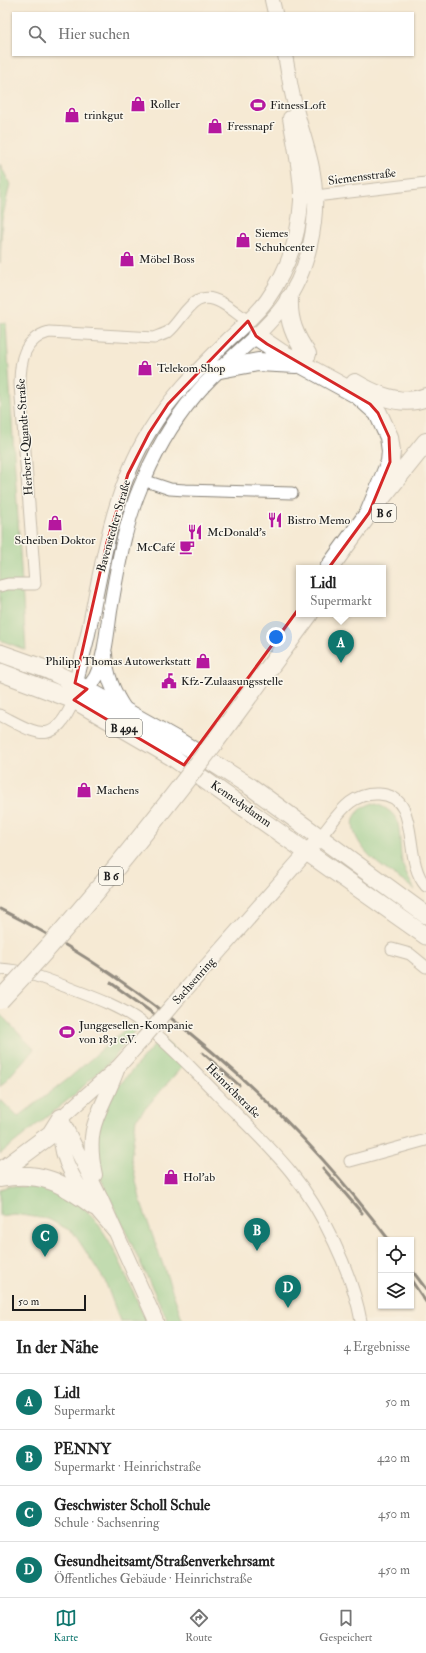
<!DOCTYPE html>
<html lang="de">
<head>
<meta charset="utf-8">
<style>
  body { margin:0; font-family:"IM FELL Double Pica",serif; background:#f6f6f6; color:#222 }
  .controls { position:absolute; right:12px; bottom:12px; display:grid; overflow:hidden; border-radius:0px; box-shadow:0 1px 3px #0004 }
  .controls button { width:36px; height:36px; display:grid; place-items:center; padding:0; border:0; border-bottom:1px solid #e0e0e0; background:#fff; color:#222; font:20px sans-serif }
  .scale { position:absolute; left:12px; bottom:10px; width:74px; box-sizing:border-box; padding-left:4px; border:2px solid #1c1c1c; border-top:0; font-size:11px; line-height:14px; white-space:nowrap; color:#1c1c1c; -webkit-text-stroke:3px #fbf7ec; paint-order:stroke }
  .you { position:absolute; left:276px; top:637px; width:14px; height:14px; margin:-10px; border:3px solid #fff; border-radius:50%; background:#1a73e8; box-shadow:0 0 0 6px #1a73e833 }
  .badge { display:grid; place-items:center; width:26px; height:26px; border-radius:50%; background:#0f766e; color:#fff; font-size:13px; font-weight:700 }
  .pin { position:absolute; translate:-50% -33px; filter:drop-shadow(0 1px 2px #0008) }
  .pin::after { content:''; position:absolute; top:21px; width:14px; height:12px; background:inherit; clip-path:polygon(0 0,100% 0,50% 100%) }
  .popup { position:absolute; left:296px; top:565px; width:90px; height:52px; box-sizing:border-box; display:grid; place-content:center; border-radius:0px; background:#fff; filter:drop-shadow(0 1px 3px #0005); font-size:13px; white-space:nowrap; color:#767676 }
  .popup b { font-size:15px; color:#222 }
  .popup::after { content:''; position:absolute; left:50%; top:100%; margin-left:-8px; border:8px solid transparent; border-top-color:#fff }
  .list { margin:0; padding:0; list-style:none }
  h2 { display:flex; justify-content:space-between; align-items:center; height:52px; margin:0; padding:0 16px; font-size:17px }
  h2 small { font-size:13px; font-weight:400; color:#767676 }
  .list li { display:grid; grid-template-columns:26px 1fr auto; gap:12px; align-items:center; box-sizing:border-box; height:56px; padding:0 16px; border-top:1px solid #e0e0e0 }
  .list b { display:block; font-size:15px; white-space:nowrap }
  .list p { margin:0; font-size:13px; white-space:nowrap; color:#767676 }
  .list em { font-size:13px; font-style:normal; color:#767676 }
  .icon { flex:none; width:22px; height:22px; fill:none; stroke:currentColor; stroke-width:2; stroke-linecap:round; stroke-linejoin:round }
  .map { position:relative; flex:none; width:426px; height:1321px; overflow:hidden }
  .search { position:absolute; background:#fff; box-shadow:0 1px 3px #0004; left:12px; right:12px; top:12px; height:44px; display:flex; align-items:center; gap:10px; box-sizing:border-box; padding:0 14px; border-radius:0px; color:#767676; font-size:15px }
  .sheet { height:276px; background:#fff }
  nav { display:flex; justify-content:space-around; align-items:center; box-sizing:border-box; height:56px; border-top:1px solid #e0e0e0; background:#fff; font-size:11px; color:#767676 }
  nav a { display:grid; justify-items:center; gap:2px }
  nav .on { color:#0f766e }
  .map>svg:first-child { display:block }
</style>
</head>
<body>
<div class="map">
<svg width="426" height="1321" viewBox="0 0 426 1321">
  <rect width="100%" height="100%" fill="#fbf7ec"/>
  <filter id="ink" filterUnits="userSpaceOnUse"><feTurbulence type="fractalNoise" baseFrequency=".025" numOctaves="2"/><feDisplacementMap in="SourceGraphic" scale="8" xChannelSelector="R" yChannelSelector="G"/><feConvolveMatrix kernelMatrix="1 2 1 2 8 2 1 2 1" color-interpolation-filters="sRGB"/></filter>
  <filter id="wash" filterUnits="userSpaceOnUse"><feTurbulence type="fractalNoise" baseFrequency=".012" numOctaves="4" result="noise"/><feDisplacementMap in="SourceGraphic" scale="16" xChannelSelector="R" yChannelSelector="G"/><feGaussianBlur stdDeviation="0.9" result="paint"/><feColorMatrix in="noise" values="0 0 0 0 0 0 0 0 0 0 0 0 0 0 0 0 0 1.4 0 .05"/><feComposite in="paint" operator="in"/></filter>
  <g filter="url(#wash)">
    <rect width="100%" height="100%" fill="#f6ead4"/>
    <path fill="#84ca85" stroke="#507350" d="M0,164L10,184L2,220L0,263Z
      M0,323H6L26,650L0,640Z
      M373,803C404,813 398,828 401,855C402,868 409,879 415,890C402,880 378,866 368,854C351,835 344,813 373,803Z
      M0,1014L34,1049L0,1087Z
      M132,1023L136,1029L113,1059L73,1096L0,1154V1099L18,1117L68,1079Z
      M161,1037L187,1061L136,1119L131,1158L141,1203L183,1321H168L99,1175L97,1134L104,1111L117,1088Z
      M9,1186C25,1187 47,1186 63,1193C106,1213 127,1280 146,1321H120L105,1281L73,1232L48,1219L14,1214L0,1216V1190Z"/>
  </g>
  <g filter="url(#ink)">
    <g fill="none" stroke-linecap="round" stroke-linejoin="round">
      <g stroke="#898378" stroke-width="13">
        <path id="minor" d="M307,197L426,183
          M143,480L170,489L185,490L292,493
          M0,586L8,584H35L20,384C20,360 24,339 49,332L154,338C158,336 165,334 168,332C185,318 193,286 222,303C231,308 239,315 248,321
          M0,715C38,734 53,748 74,700
          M321,836C338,816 349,792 379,794C423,796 401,859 426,886
          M392,949L410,954L426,967
          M0,969C22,970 43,978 64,986C90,996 118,1005 141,1022C169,1043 193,1070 218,1095C242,1120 268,1144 291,1172C322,1210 352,1272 361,1321
          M350,1161L426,1140"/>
      </g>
      <g stroke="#898378" stroke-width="16">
        <path id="tertiary" d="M272,0L275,13
          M105,654C106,676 114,694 126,711
          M75,694C76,674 84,654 88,634C102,566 112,492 149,432C171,396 200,368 229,339C242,327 257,314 267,300C288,270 299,236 301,201C302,174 294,144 290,118
          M79,696C85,691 92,684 96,677C105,658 107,632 110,611C118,566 125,520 144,479C159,444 178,413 204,385C250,336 294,317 310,245C316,219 317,189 311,163C306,142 299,122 294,101C290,86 288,70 285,55
          M181,995L321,836
          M61,1118L100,1197L156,1321
          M95,1175C84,1123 101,1114 117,1070
          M115,1231C87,1198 54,1164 61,1118L119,1066L144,1038"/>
      </g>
      <g stroke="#898378" stroke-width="19">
        <path id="primary" d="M0,653L48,670L75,683L180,742L251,787L426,915
          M0,672L74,700L172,757L426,936"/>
      </g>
      <g stroke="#898378" stroke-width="20">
        <path id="trunk" d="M289,299C288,321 295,337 307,354
          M256,336L281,353L358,395L378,413L389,437L391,451L390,462L369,513
          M220,369L258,362L296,364
          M355,383C375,395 403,407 426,397
          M329,568L369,513L426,442
          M214,743L309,614
          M0,1172L51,1134L61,1118
          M0,1178C40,1170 63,1183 94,1206"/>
      </g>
      <use href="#minor" stroke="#fff" stroke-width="11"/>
      <use href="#tertiary" stroke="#fff" stroke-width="14"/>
      <use href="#primary" stroke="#fff" stroke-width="17"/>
      <use href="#trunk" stroke="#fff" stroke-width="18"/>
      <path stroke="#1c1c1c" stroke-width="3" d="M0,909C150,984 289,1107 389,1240
        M111,983L158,1017
        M203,1053L239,1085
        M323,1168L362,1213
        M411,1269L426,1289
        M411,1280L426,1302"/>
      <g stroke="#898378" stroke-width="16" stroke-linecap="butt">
        <path id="tertiary-bridge" d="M144,1038L181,995"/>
      </g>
      <g stroke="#898378" stroke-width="20" stroke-linecap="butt">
        <path id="trunk-bridge" d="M0,1000C77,919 146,833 214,743"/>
      </g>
      <use href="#tertiary-bridge" stroke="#fff" stroke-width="14"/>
      <use href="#trunk-bridge" stroke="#fff" stroke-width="18"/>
    </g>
  </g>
  <path d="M0 0H426V1321H0ZM248,321L256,336L267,344L370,404L378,413L389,437L390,462L369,513L184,765L74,700L87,689L75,683L107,542L128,474L149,433L168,404Z" fill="#f6ead4" fill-opacity=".55" fill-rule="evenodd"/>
  <path fill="none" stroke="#d62828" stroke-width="3" stroke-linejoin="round" d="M248,321L256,336L267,344L370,404L378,413L389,437L390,462L369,513L184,765L74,700L87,689L75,683L107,542L128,474L149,433L168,404Z"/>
  <defs>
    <g id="shop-bare" transform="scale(1.2)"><path d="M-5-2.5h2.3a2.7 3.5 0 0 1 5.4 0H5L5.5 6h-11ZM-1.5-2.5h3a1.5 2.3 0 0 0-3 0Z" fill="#b5179e" stroke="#fbf7ec" stroke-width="2.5" paint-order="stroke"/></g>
    <g id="stadium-bare" transform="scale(1.2)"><path d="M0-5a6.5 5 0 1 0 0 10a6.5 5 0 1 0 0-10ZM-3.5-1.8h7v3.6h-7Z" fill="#b5179e" stroke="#fbf7ec" stroke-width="2.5" paint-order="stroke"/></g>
    <g id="restaurant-bare" transform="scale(1.2)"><path d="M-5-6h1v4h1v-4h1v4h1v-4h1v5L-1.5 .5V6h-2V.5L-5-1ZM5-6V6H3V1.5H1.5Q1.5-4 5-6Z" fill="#b5179e" stroke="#fbf7ec" stroke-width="2.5" paint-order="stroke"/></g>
    <g id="cafe-bare" transform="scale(1.2)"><path d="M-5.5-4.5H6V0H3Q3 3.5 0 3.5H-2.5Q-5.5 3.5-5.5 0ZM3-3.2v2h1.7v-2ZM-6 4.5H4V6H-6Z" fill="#b5179e" stroke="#fbf7ec" stroke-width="2.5" paint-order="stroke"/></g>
    <g id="civic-bare" transform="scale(1.2)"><path d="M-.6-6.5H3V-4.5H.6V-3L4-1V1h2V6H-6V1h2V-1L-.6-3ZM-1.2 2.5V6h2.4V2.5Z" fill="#b5179e" stroke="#fbf7ec" stroke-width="2.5" paint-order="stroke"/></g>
  </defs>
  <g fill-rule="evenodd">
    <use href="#shop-bare" x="138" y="104"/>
    <use href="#stadium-bare" x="258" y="105"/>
    <use href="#shop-bare" x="72" y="115"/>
    <use href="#shop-bare" x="215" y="126"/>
    <use href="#shop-bare" x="243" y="240"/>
    <use href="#shop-bare" x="127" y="259"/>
    <use href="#shop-bare" x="145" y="368"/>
    <use href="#restaurant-bare" x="275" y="520"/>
    <use href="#shop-bare" x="55" y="523"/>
    <use href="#restaurant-bare" x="195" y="532"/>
    <use href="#cafe-bare" x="187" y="547"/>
    <use href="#shop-bare" x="203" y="661"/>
    <use href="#civic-bare" x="169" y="681"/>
    <use href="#shop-bare" x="84" y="790"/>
    <use href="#stadium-bare" x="67" y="1032"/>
    <use href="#shop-bare" x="171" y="1177"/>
  </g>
  <g text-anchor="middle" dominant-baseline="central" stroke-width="3" stroke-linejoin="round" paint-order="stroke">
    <g fill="#fbf7ec" stroke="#5f5e5a" stroke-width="1">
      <rect x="372" y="504" width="24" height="18" rx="3"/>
      <rect x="106" y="719" width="36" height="18" rx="3"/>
      <rect x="99" y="867" width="24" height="18" rx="3"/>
    </g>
    <g font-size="11" font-weight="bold" fill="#1c1c1c">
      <text x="384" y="513">B 6</text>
      <text x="124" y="728">B 494</text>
      <text x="111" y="876">B 6</text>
    </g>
    <g font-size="12" fill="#1c1c1c" stroke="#fbf7ec" text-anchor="start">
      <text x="150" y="104">Roller</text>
      <text x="270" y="105">FitnessLoft</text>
      <text x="84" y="115">trinkgut</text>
      <text x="227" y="126">Fressnapf</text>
      <text x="255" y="233">Siemes<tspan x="255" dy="14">Schuhcenter</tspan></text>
      <text x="139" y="259">Möbel Boss</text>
      <text x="157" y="368">Telekom Shop</text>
      <text x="287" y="520">Bistro Memo</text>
      <text x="207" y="532">McDonald's</text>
      <text x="55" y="540" text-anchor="middle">Scheiben Doktor</text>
      <text x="175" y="547" text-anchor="end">McCafé</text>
      <text x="191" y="661" text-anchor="end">Philipp Thomas Autowerkstatt</text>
      <text x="181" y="681">Kfz-Zulaasungsstelle</text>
      <text x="96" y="790">Machens</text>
      <text x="79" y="1025">Junggesellen-Kompanie<tspan x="79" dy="14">von 1831 e.V.</tspan></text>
      <text x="183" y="1177">Hol'ab</text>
    </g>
    <g font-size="12" fill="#1c1c1c" stroke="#fbf7ec">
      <text transform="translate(362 177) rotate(-7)">Siemensstraße</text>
      <text transform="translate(25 437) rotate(-94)">Herbert-Quandt-Straße</text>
      <text transform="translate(114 526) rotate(-74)">Bavenstedter Straße</text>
      <text transform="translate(241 804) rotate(35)">Kennedydamm</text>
      <text transform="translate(194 981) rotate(-49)">Sachsenring</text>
      <text transform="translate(233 1091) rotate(45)">Heinrichstraße</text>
    </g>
  </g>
</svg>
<div class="controls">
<button><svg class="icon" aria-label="locate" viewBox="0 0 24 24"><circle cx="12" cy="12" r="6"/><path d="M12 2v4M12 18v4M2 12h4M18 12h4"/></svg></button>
<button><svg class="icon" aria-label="layers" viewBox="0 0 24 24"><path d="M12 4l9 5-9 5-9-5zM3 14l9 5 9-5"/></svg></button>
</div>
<div class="scale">50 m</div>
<div class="you"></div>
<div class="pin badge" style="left:341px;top:663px">A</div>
<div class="popup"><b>Lidl</b>Supermarkt</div>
<div class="pin badge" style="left:257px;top:1251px">B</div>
<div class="pin badge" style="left:45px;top:1257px">C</div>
<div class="pin badge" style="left:288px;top:1308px">D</div>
<div class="search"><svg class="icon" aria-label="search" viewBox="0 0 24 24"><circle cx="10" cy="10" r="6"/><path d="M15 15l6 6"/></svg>Hier suchen</div>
</div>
<section class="sheet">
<h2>In der Nähe<small>4 Ergebnisse</small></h2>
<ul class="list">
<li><span class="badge">A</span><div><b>Lidl</b><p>Supermarkt</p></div><em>50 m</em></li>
<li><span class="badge">B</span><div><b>PENNY</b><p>Supermarkt · Heinrichstraße</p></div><em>420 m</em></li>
<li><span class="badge">C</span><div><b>Geschwister Scholl Schule</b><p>Schule · Sachsenring</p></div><em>450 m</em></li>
<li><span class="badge">D</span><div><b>Gesundheitsamt/Straßenverkehrsamt</b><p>Öffentliches Gebäude · Heinrichstraße</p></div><em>450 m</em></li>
</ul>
</section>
<nav>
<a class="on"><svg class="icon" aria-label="map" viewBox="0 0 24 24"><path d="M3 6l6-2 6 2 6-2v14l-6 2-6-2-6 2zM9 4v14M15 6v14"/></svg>Karte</a>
<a><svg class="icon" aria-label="directions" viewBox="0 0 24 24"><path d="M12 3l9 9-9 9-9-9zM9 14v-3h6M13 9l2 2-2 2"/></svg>Route</a>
<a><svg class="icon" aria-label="saved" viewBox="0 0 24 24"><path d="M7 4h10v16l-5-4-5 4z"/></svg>Gespeichert</a>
</nav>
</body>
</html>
